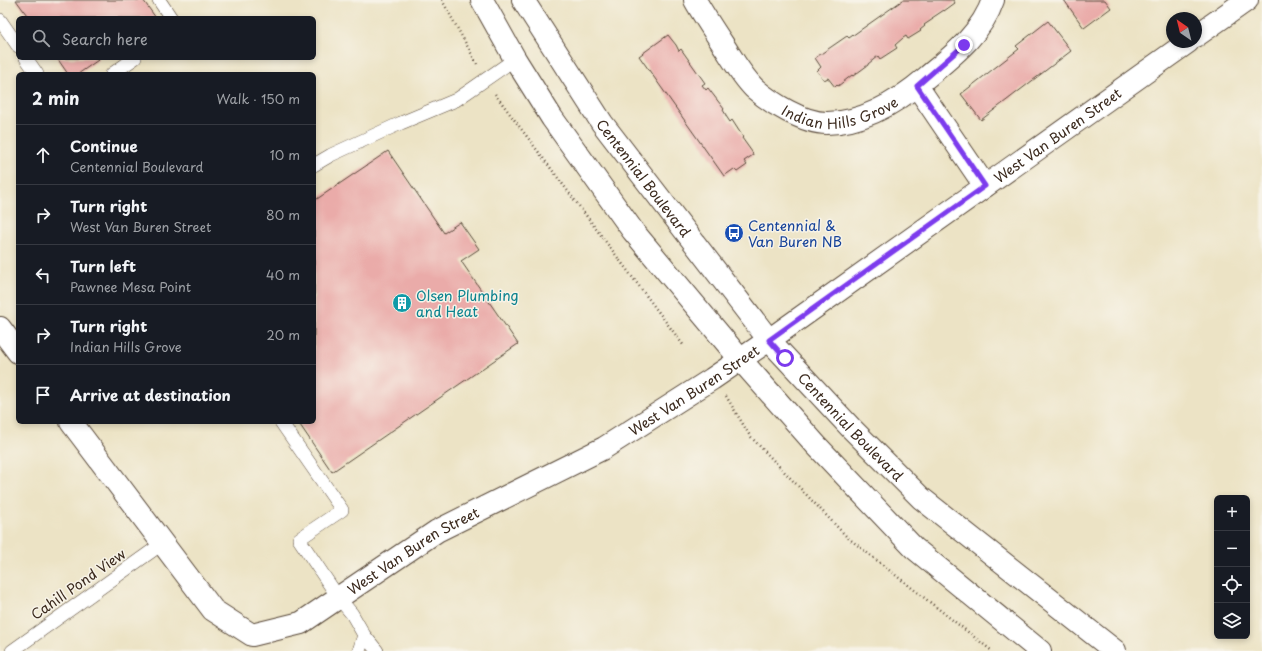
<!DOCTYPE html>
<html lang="en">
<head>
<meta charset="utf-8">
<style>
  body { margin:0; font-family:"Playpen Sans",sans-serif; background:#20242c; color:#f1f3f6 }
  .controls { position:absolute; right:12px; bottom:12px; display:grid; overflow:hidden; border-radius:6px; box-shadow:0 2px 6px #0003 }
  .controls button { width:36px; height:36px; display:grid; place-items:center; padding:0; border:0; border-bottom:1px solid #363941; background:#171b24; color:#f1f3f6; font:20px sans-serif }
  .compass { position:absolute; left:1166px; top:12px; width:36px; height:36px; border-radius:50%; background:#171b24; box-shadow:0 2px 6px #0003; rotate:325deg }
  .stop { position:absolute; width:12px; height:12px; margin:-9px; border:3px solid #7c3aed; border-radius:50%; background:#fff }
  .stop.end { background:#7c3aed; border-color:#fff; box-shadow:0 1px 4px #0008 }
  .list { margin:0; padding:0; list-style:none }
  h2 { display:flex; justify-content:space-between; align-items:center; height:52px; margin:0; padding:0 16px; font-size:17px }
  h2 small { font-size:13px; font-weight:400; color:#9ea1a6 }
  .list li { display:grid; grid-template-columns:26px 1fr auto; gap:12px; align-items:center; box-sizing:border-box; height:60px; padding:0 16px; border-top:1px solid #363941 }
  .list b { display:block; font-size:15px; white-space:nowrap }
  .list p { margin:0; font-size:13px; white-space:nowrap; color:#9ea1a6 }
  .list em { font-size:13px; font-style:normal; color:#9ea1a6 }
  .icon { flex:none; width:22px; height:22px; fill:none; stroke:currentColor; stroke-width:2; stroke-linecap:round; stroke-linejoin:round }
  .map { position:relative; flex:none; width:1262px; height:651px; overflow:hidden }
  .search { position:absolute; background:#171b24; box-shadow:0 2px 6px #0003; left:16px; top:16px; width:300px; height:44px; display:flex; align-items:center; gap:10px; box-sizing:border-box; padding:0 14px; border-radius:6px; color:#9ea1a6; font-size:15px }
  .panel { position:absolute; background:#171b24; box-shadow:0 2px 6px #0003; left:16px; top:72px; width:300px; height:352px; border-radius:6px }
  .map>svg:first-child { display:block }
</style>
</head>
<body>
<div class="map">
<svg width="1262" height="651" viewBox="0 0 1262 651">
  <rect width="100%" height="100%" fill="#f7f3e8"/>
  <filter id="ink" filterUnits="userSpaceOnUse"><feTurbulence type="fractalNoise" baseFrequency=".025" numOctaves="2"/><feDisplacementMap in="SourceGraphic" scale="8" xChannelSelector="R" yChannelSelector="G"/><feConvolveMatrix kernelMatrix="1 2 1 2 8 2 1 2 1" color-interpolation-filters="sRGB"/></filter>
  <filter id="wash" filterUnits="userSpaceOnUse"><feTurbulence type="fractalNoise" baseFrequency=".012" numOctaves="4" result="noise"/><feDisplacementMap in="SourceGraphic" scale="16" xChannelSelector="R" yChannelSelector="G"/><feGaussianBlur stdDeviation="0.9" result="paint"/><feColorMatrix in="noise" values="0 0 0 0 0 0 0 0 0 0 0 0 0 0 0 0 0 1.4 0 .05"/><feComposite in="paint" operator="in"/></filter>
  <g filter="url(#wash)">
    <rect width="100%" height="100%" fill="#ece3c5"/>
    <g id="blocks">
      <path fill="#eaaba9" d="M16,0H143L156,18H29Z
        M903,0H953L955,3L944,11V10L932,18L933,19L924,25L925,26L920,30L921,31L908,39L906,36L903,38L895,45L897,48L880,59L878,56L868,64V65L853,76L852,75L838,86L837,85L835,87L828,78L824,80L817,71L821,67L815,58L847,36L849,38Z
        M1064,0H1105L1111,8L1084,28Z
        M1048,21L1071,51L981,120L961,94L1019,49L1016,46Z
        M668,35L676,45L679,51L681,49L705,83L702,85L706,90L708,88L724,109L723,110L726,115V116L730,122L732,120L743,137L742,138L752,152L753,155L744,161L747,165L737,172L734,169L724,176L639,56Z
        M57,58H101L78,74H68Z
        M388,151L444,233L460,222L479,249L461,261L518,344L332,472L298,422H314V201Z"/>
    </g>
  </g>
  <g filter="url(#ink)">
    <use href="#blocks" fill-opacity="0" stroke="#564637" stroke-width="1"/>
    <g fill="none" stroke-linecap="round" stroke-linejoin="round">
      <g stroke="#564637" stroke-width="14">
        <path id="service" d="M159,0L171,18
          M0,20L18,46
          M26,58L37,74
          M112,74L135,58
          M314,165L331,155L401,123L456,100L515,59
          M281,422L342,510L299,539L338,597L352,614L364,635L377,651
          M12,651L163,543
          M359,651L364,635"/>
      </g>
      <g stroke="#564637" stroke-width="24">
        <g id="minor">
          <path id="s1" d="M695,0C704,16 714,31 724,46C733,60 742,76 754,88C771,103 803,123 827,123C864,123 899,101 927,77C952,56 982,33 993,0"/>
          <path d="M1196,36L1247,0"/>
          <path d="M917,86L985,186"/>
          <path d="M0,328L18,352"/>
          <path id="s2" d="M71,422L213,610L252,635L301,623L437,531L604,448L712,379L769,340L1188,42"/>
        </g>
      </g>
      <g stroke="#564637" stroke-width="24">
        <g id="secondary">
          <path d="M482,0L515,59L552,118L633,231L740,359L816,445L914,548L1040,651"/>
          <path id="s3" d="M523,0L602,123L769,340L851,428L921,498L1115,651"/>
        </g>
      </g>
      <path stroke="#564637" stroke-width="2.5" stroke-dasharray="1 3" stroke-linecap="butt" d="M442,0L477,64
        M495,94L684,346
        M726,396L750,436L847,537L992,651"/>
      <use href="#service" stroke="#fff" stroke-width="13"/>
      <use href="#minor" stroke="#fff" stroke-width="22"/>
      <use href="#secondary" stroke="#fff" stroke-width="22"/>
    </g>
  </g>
  <g fill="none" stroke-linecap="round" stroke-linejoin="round" filter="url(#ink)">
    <path stroke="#7c3aed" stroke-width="5" d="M785,358L769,340L985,186L917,86L964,45"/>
  </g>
  <defs>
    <g id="bus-disc" transform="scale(1)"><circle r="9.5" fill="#1a4fb4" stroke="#f7f3e8"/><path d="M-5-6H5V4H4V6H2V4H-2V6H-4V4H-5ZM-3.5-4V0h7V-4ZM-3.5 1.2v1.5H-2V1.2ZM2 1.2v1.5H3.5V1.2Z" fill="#fff"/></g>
    <g id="building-disc" transform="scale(1)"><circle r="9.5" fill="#0f9aa8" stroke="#f7f3e8"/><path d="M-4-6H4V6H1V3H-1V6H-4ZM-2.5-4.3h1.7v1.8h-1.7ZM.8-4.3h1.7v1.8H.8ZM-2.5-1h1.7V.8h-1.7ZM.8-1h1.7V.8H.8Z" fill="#fff"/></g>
  </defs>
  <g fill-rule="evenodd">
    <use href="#bus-disc" x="734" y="233"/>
    <use href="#building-disc" x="402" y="303"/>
  </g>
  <g text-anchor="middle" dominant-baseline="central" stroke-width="3" stroke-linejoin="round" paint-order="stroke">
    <g font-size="14" fill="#3b2a1e" stroke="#f7f3e8">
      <text stroke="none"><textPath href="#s1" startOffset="202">Indian Hills Grove</textPath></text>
      <text stroke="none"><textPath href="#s2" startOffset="1234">West Van Buren Street</textPath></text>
      <text stroke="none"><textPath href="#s3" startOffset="215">Centennial Boulevard</textPath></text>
      <text stroke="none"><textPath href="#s2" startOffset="790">West Van Buren Street</textPath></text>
      <text stroke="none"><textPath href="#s3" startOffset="539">Centennial Boulevard</textPath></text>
      <text stroke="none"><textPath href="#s2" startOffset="466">West Van Buren Street</textPath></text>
      <text transform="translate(78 584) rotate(-35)">Cahill Pond View</text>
    </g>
    <g font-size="14" fill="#164399" stroke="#f7f3e8" text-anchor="start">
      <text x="748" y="225">Centennial &amp;<tspan x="748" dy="16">Van Buren NB</tspan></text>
    </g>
    <g font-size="14" fill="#0d838f" stroke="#f7f3e8" text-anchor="start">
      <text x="416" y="295">Olsen Plumbing<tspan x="416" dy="16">and Heat</tspan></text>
    </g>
  </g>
</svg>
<div class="controls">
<button>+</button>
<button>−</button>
<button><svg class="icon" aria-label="locate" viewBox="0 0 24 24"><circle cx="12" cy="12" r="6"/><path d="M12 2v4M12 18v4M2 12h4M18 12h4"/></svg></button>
<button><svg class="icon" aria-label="layers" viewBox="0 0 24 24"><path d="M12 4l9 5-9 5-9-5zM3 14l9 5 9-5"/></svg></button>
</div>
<svg class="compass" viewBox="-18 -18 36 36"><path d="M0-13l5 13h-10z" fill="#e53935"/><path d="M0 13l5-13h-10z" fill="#9ea1a6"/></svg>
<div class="stop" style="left:785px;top:358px"></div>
<div class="stop end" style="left:964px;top:45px"></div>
<div class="search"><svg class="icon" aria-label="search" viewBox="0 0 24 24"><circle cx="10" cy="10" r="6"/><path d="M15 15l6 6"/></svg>Search here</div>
<section class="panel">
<h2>2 min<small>Walk · 150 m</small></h2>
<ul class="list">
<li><svg class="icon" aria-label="ahead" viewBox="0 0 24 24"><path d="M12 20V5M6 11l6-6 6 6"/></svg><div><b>Continue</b><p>Centennial Boulevard</p></div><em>10 m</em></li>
<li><svg class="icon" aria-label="right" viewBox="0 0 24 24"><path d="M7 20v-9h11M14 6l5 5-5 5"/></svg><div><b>Turn right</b><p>West Van Buren Street</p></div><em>80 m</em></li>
<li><svg class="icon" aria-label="left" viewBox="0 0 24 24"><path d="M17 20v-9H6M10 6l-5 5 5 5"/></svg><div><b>Turn left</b><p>Pawnee Mesa Point</p></div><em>40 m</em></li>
<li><svg class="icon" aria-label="right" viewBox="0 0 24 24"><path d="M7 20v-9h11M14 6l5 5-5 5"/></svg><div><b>Turn right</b><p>Indian Hills Grove</p></div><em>20 m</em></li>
<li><svg class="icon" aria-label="arrive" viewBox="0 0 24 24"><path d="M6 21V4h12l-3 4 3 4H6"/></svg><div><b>Arrive at destination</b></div></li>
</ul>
</section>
</div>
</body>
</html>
